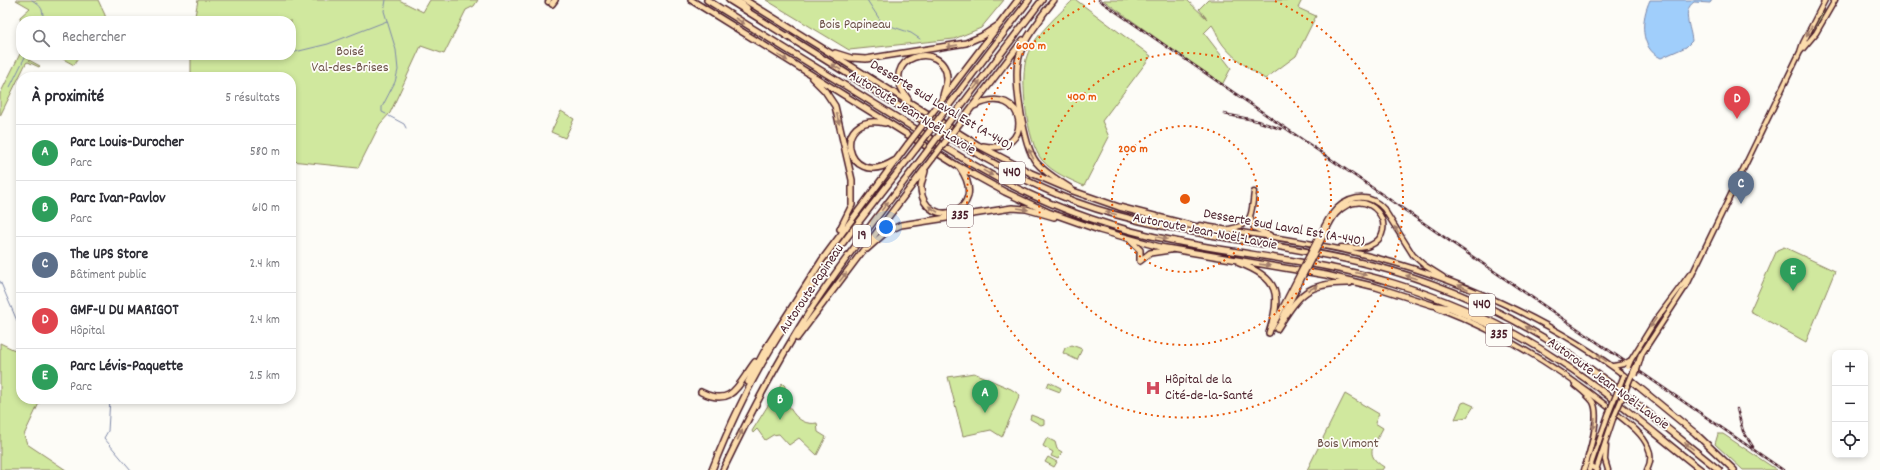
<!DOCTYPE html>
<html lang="fr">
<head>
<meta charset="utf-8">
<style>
  body { margin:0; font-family:Dekko,sans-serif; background:#f2f2f3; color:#2b2b33 }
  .controls { position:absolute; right:12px; bottom:12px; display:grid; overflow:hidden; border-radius:8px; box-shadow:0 2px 6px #0003 }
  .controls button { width:36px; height:36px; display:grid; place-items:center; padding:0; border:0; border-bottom:1px solid #e1e1e2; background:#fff; color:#2b2b33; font:20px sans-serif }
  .you { position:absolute; left:886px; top:227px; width:14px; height:14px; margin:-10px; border:3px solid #fff; border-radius:50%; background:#1a73e8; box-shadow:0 0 0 6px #1a73e833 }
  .badge { display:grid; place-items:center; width:26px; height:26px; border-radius:50%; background:#d1495b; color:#fff; font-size:13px; font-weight:700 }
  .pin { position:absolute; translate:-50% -33px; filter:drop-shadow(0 1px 2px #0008) }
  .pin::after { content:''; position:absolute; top:21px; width:14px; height:12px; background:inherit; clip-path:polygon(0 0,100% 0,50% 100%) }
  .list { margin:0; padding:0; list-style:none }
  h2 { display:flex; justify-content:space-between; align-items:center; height:52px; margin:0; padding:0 16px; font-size:17px }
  h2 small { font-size:13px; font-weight:400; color:#7c7c81 }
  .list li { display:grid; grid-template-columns:26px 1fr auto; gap:12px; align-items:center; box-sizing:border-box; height:56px; padding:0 16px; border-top:1px solid #e1e1e2 }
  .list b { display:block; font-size:15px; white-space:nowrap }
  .list p { margin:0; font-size:13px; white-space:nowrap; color:#7c7c81 }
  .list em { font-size:13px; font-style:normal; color:#7c7c81 }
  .icon { flex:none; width:22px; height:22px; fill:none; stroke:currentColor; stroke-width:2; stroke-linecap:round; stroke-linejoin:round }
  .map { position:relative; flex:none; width:1880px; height:470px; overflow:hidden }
  .search { position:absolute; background:#fff; box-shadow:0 2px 6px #0003; left:16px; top:16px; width:280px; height:44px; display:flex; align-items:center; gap:10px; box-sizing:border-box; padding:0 14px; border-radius:16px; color:#7c7c81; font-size:15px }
  .panel { position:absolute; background:#fff; box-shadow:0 2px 6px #0003; left:16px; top:72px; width:280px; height:332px; border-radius:16px }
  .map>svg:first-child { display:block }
</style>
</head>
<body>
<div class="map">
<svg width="1880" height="470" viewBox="0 0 1880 470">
  <rect width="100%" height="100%" fill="#fdfcf7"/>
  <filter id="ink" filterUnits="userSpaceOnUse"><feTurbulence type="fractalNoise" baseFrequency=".025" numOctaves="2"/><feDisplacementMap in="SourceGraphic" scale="8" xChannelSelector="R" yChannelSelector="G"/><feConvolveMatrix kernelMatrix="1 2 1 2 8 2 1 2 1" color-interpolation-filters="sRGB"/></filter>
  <g filter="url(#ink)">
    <path fill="#d0e89e" stroke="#8d8464" d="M16,0H98L105,15L106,21H21V23L20,17L30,8Z
      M198,0H399L423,12L430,0H478L474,6L466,10L444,54L421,46L390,113L380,124L358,168L291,161V77H191V55H291V21H194Z
      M766,0H1004L981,28L954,39L849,50Z
      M1073,0H1076L1151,56L1102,121L1109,137L1084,186C1069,179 1053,173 1042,160C1027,143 1019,78 1027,56C1033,37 1059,14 1073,0Z
      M1103,0H1187L1207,19L1199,9L1208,0H1302L1298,8L1316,16L1296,56L1265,79C1249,68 1229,56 1219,39C1217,34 1215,29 1212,25L1204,33L1231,68L1222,85Z
      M1824,10L1825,12L1816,29L1805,43L1817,19Z
      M21,52V55H32L29,60L40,66L39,67L28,62L26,63L0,116V94Z
      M56,55H80L74,65Z
      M561,111L574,119L565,138L551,132Z
      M1784,247L1835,271L1806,342L1750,311L1777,250Z
      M0,343L21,353V399H41L24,435L27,444L66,470H0Z
      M1072,345L1082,349L1077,360L1063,353L1065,348Z
      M974,373L1011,389L1020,395L1002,437L991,430L963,436L948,377Z
      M1049,382L1061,388L1060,392L1047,387Z
      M782,383L785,386C784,403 796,427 817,423L818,432L826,437L817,455L799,438L789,445L779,434L773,435L765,440L757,429L753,433L752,431Z
      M1345,394L1379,414L1375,423L1383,428C1374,446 1363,454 1384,467L1382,470H1307Z
      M1465,402L1474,406L1467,417L1455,419L1462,403Z
      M1031,415L1044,420V424L1041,425L1030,419Z
      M1718,434H1723L1777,470H1743L1715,444Z
      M1047,438L1055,442L1057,449L1062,452L1058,459L1051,456L1053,452L1043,446Z
      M1048,457L1057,462L1054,467L1045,462Z"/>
    <path fill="#a0cefb" stroke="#7e88a8" d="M1650,0H1712L1710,3L1694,2C1681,11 1691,27 1692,41L1686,47L1661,58C1639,48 1641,19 1650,0Z"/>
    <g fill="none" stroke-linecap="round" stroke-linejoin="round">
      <path stroke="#7e88a8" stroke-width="1" d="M32,0C41,6 45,10 42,21
        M867,0L882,23L911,33L920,39
        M291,53L328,44L387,21
        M10,87L26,55
        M386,114L382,112V107L395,82L398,70L396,50L384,11L386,0
        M389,116L404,124L406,128
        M0,281L21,330
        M110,399L108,431L104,438L131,470"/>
      <g stroke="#4a1f2b" stroke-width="7">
        <path id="major" d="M548,2L549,0
          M1800,52L1816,33L1835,0
          M1250,216L1254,228L1270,235
          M1200,225C1254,235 1308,241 1361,254C1454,276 1554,321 1629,379
          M1229,229C1254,225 1251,214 1254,192
          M1317,240C1322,232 1325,223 1331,215C1344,197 1368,190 1384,209L1413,255L1424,265L1443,277
          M1321,241C1326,232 1330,221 1336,214C1368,180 1404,231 1369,246C1361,250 1350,247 1341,247
          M1438,308C1501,332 1559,368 1612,410C1625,421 1641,431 1648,447C1652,455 1651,462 1647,470
          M1282,318L1303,276
          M1272,328L1299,275
          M1641,355L1688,283L1800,52L1803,43L1825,0
          M1631,360L1655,321L1690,274
          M1613,366L1624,364
          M1575,385C1581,390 1588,395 1593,402C1601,417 1589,454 1584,470
          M1606,446L1605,460L1608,470
          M1589,470L1608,415
          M1596,470L1613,419"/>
      </g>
      <g stroke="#4a1f2b" stroke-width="8">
        <path id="highway" d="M691,0L958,166L1005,192L1048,212L1099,230L1160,247L1326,275L1376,287L1432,305L1450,308L1505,332
          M707,0L972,164C1035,201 1103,227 1175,241C1248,256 1322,261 1393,283C1452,301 1509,327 1561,362C1610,394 1655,434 1701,470
          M729,0C787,36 846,73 904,109C960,144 1015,179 1076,202C1172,237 1273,240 1371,265C1441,283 1509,313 1569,354C1621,389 1670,431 1719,470
          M737,0L747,8
          M745,0L978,145L1031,173L1073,191L1119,207L1248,240
          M552,4L555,0
          M1042,17C1033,29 1023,42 1019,57C1013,77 1023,145 1036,162C1045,173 1058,180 1070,188
          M1040,18L1054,0
          M835,53L851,58L866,59L966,43L982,36L1000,24
          M812,78L825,91L835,106L852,180V205L840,229
          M908,99C874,56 945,38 947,78C947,85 944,90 943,96
          M974,106C1028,79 1036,157 983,146
          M935,109L1018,0
          M943,113L1029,0
          M951,119L1042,0
          M885,123C830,111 844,192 894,161
          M959,124L1023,40
          M925,171C924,177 920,183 921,189C924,231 992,214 960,168
          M1131,241L1140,250V260
          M867,249L886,232L901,225L1012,208L1026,209L1054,217
          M1140,261L1150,253L1170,250
          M1239,263C1279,278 1282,294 1269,333
          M1277,329C1299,295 1306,282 1350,283
          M797,338L932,159
          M1629,379L1695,433L1734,470
          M748,382L766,348L822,260L908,144
          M701,392C733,408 738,384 755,362
          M1591,466L1597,470
          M712,470C728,429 747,388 770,350C812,279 865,214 916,149
          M723,470C750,414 779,358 813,306C848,253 887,204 925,154"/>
      </g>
      <use href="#major" stroke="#fcdcac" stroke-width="4"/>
      <use href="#highway" stroke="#fcdcac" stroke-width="5"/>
      <g stroke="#4a1f2b" stroke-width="2.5">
        <path id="rail" d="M1099,0L1783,470
          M1224,114L1254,120L1281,129
          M1737,409L1743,431L1753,447"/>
      </g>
      <use href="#rail" stroke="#fdfcf7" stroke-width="1" stroke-dasharray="3" stroke-linecap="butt"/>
      <g stroke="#4a1f2b" stroke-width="7" stroke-linecap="butt">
        <path id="major-bridge" d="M1299,275L1317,240
          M1303,276L1321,241
          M1624,364L1631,360
          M1628,367L1631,360
          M1608,415L1624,375
          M1613,419L1637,363"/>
      </g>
      <g stroke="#4a1f2b" stroke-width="8" stroke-linecap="butt">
        <path id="highway-bridge" d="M908,144L935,109
          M916,149L943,113
          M925,154L951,119
          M932,159L959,124
          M1635,375L1641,355"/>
      </g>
      <use href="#major-bridge" stroke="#fcdcac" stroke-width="4"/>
      <use href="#highway-bridge" stroke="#fcdcac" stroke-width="5"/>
    </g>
    <defs><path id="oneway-solid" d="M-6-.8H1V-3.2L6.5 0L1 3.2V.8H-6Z"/></defs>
    <g fill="#a37e6c">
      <use href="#oneway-solid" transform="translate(740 21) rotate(32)"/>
      <use href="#oneway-solid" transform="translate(1809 31) rotate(119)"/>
      <use href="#oneway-solid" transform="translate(952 46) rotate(171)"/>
      <use href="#oneway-solid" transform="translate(783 58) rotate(32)"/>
      <use href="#oneway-solid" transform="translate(836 67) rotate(-148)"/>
      <use href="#oneway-solid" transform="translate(977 85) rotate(-53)"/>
      <use href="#oneway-solid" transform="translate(838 119) rotate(76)"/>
      <use href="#oneway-solid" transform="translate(1031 154) rotate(-117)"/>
      <use href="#oneway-solid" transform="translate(988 173) rotate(29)"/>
      <use href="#oneway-solid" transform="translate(885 206) rotate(-53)"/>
      <use href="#oneway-solid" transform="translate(933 209) rotate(-147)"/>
      <use href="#oneway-solid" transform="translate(1023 209) rotate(9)"/>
      <use href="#oneway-solid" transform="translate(1111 213) rotate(-163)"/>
      <use href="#oneway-solid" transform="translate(1397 231) rotate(-121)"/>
      <use href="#oneway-solid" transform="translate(1162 238) rotate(12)"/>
      <use href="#oneway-solid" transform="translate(1265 265) rotate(9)"/>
      <use href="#oneway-solid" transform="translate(1361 274) rotate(14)"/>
      <use href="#oneway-solid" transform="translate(843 277) rotate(-52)"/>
      <use href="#oneway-solid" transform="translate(1411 277) rotate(-162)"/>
      <use href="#oneway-solid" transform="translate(1463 287) rotate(-157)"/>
      <use href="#oneway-solid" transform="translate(1313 288) rotate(-27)"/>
      <use href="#oneway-solid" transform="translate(1653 323) rotate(124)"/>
      <use href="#oneway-solid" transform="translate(1530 329) rotate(-150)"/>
      <use href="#oneway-solid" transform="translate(1602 358) rotate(-144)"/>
      <use href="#oneway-solid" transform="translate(1594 424) rotate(100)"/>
      <use href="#oneway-solid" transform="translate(740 435) rotate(-63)"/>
      <use href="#oneway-solid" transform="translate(1689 446) rotate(-142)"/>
    </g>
  </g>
  <g fill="none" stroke="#e8590c" stroke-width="2" stroke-dasharray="2 4">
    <circle cx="1185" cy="199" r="73"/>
    <circle cx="1185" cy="199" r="146"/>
    <path d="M1275 1A218 218 0 1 1 1095 1"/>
  </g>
  <defs>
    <g id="hospital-bare" transform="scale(1.2)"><path d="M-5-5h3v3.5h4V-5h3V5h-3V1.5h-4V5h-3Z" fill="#d1495b" stroke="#fdfcf7" stroke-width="2.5" paint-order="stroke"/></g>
  </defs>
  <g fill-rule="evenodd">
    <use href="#hospital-bare" x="1153" y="388"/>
  </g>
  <g text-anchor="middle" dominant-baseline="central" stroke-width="3.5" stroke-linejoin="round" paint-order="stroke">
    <g fill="#fdfcf7" stroke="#806168" stroke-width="1">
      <rect x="999" y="162" width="26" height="22" rx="3"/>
      <rect x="947" y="205" width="26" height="22" rx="3"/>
      <rect x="853" y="225" width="18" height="22" rx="3"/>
      <rect x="1469" y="294" width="26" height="22" rx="3"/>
      <rect x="1486" y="324" width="26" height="22" rx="3"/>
    </g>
    <g font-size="13" font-weight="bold" fill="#4a1f2b">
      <text x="1012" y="173">440</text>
      <text x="960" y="216">335</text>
      <text x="862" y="236">19</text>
      <text x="1482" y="305">440</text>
      <text x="1499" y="335">335</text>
    </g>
    <g font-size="14" fill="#6c5148" stroke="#fdfcf7">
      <text x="855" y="25">Bois Papineau</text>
      <text x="350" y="52">Boisé<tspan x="350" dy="16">Val-des-Brises</tspan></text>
      <text x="1348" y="444">Bois Vimont</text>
    </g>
    <g font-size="14" fill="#4a1f2b" stroke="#fdfcf7">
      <text transform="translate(941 106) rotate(31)">Desserte sud Laval Est (A-440)</text>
      <text transform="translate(912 113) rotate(32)">Autoroute Jean-Noël-Lavoie</text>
      <text transform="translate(1284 228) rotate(10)">Desserte sud Laval Est (A-440)</text>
      <text transform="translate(1205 232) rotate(11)">Autoroute Jean-Noël-Lavoie</text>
      <text transform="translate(812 289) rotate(-56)">Autoroute Papineau</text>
      <text transform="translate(1608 384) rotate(36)">Autoroute Jean-Noël-Lavoie</text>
    </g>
    <g font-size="14" fill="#4a1f2b" stroke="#fdfcf7" text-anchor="start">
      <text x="1165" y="380">Hôpital de la<tspan x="1165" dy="16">Cité-de-la-Santé</tspan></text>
    </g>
  </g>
  <circle cx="1185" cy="199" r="6" fill="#e8590c" stroke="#fdfcf7" stroke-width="2"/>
  <g font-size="12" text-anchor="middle" font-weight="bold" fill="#e8590c" stroke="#fdfcf7" stroke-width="3.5" stroke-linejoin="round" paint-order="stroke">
    <text x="1031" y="49">600 m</text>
    <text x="1082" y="100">400 m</text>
    <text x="1133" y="152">200 m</text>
  </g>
</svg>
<div class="controls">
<button>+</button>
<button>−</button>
<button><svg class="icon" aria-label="locate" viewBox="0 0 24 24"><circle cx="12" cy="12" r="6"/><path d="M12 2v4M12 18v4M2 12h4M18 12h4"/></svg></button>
</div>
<div class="you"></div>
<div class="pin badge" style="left:985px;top:413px;background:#2e9e5b">A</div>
<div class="pin badge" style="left:780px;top:420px;background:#2e9e5b">B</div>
<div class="pin badge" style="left:1741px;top:204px;background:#5c6f8a">C</div>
<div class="pin badge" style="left:1737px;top:119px;background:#e0444e">D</div>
<div class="pin badge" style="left:1793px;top:291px;background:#2e9e5b">E</div>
<div class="search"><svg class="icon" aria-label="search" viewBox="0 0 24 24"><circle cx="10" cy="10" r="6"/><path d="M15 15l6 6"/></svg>Rechercher</div>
<section class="panel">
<h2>À proximité<small>5 résultats</small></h2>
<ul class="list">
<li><span class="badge" style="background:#2e9e5b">A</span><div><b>Parc Louis-Durocher</b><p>Parc</p></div><em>580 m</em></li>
<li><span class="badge" style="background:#2e9e5b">B</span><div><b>Parc Ivan-Pavlov</b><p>Parc</p></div><em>610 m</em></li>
<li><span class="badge" style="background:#5c6f8a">C</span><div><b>The UPS Store</b><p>Bâtiment public</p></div><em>2.4 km</em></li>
<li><span class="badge" style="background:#e0444e">D</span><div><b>GMF-U DU MARIGOT</b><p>Hôpital</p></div><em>2.4 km</em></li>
<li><span class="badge" style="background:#2e9e5b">E</span><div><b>Parc Lévis-Paquette</b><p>Parc</p></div><em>2.5 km</em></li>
</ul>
</section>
</div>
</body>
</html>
